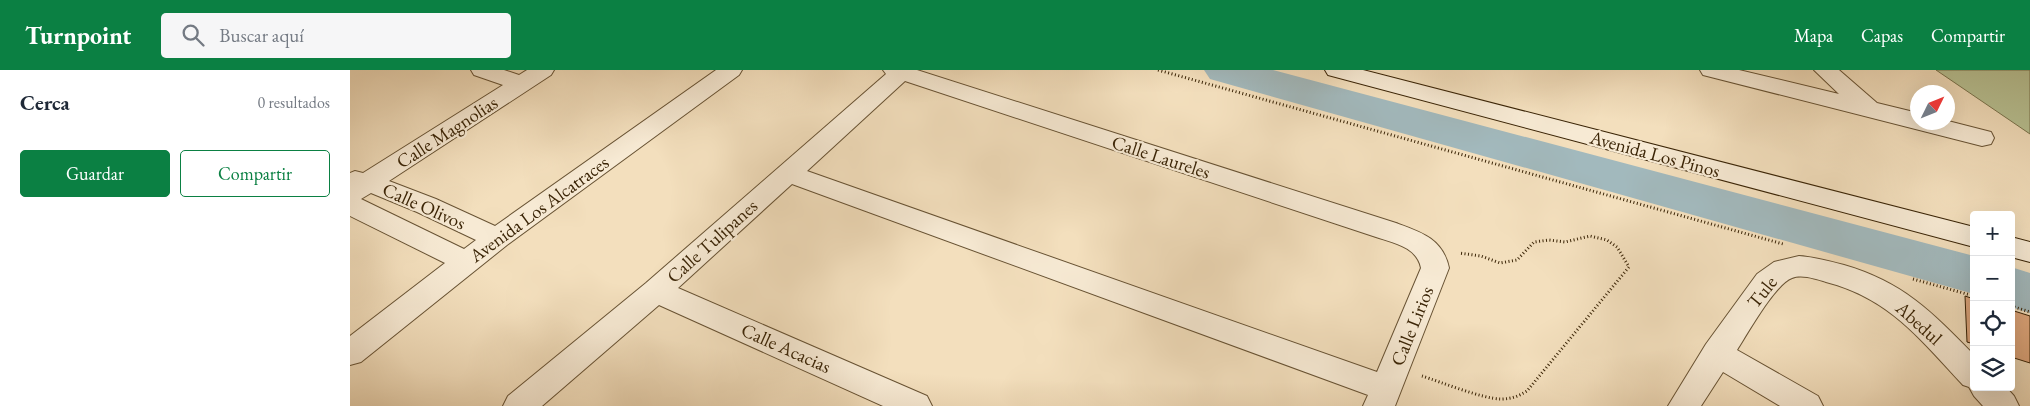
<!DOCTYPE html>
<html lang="es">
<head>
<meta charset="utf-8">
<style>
  body { margin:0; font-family:"EB Garamond",serif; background:#f6f6f7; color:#1f2937 }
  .controls { position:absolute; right:15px; bottom:15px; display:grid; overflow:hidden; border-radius:5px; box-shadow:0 5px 20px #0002 }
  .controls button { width:45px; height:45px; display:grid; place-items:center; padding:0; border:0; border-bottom:1px solid #e0e1e3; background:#fff; color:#1f2937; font:25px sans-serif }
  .compass { position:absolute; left:1560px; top:15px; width:45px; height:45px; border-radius:50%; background:#fff; box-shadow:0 5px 20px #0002; rotate:47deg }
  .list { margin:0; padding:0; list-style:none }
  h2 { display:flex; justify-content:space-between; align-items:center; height:65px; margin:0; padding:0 20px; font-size:21px }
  h2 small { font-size:16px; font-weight:400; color:#747a83 }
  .actions { display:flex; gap:10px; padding:15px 20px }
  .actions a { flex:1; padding:11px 0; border:1px solid #0b8043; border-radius:5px; text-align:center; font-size:18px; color:#0b8043 }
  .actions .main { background:#0b8043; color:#fff }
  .icon { flex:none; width:28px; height:28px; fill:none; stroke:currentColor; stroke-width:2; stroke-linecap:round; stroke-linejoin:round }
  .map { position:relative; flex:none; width:1680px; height:336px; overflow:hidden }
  header { display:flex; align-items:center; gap:30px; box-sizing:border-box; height:70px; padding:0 25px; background:#0b8043; color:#fff }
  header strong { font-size:24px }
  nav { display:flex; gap:28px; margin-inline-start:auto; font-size:18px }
  .search { width:350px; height:45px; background:#f6f6f7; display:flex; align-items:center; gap:12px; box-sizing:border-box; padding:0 18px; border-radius:5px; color:#747a83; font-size:19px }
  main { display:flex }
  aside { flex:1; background:#fff }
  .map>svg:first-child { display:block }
</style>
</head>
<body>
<header>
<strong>Turnpoint</strong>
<div class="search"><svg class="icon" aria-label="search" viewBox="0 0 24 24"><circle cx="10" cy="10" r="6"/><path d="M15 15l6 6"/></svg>Buscar aquí</div>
<nav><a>Mapa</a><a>Capas</a><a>Compartir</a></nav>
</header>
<main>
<aside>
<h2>Cerca<small>0 resultados</small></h2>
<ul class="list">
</ul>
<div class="actions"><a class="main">Guardar</a><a>Compartir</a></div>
</aside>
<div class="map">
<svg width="1680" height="336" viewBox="0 0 1680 336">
  <rect width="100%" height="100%" fill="#f3dfbd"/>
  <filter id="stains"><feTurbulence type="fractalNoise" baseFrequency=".004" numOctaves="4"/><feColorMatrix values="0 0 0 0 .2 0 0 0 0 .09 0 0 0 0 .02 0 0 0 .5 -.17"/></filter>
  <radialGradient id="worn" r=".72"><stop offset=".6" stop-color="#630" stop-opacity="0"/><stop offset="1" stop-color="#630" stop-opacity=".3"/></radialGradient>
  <path fill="#b8c294" stroke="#79734d" d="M1586,0H1680V64Z"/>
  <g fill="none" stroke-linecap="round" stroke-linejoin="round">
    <path fill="#a2b9bd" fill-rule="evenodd" d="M854,0H923L1624,186V224L860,9Z
      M1661,197L1680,203V243L1661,237Z"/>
  </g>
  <path fill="#e0a87e" stroke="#3a2406" d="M1615,226L1624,229V274L1617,272Z
    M1661,240L1680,246V293L1661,287Z"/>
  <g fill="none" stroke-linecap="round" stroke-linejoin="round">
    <g stroke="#685334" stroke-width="2">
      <path id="street" d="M121,0H154L169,5L177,0H204L201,5L39,111L86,129L145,156L366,0H392L389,5L157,175L11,292L0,295V266L95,193L0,146V103L5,101L13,103L153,15L124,5ZM21,123L67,142L126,170L114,179L11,129Z
        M533,0H567L1046,153C1071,162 1093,169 1099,198L1045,336H1013L1018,325L442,114L328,218L577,326L582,336H533L309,235L192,336H153L158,326L296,213L536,4ZM555,11L1026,167C1044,173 1067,177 1071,198L1027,302L457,101Z
        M1350,0H1389L1489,24L1464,0H1489L1527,33L1568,43V52L1598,51L1641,62L1644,68L1641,74L1632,76L1353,5Z
        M1449,186C1464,187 1479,191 1494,195C1553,212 1582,242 1624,285V317H1656L1664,326L1669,336H1633L1624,326L1619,317L1613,315C1570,269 1539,228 1476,212C1466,209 1452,204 1442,208C1425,214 1398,263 1387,280L1468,326L1473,336H1430L1373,302L1351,336H1318L1356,274L1407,204L1424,192Z"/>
    </g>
    <g stroke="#3a2406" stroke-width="2">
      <path id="secondary" d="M975,0H1013L1624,157V177L978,5Z
        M1661,167L1680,172V192L1661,187Z"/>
    </g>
    <path stroke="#3a2406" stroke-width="3" stroke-dasharray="1 2.5" stroke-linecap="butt" d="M808,0L1433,174
      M1563,209L1624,226
      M1661,236L1680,242
      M1072,306C1091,312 1133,329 1151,329C1161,329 1169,326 1177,321L1279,197L1267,177L1257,170L1240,166L1215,172L1199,170L1184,172L1167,190L1150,193L1131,186L1109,183"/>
    <use href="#street" fill="#f7ead4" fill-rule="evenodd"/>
    <use href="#secondary" fill="#f7ead4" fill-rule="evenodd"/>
  </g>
  <g text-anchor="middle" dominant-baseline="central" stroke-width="4.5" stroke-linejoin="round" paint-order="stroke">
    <g font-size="19" fill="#3a2406" stroke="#f7ead4">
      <text transform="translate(97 62) rotate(-33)">Calle Magnolias</text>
      <text transform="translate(1305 84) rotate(15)">Avenida Los Pinos</text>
      <text transform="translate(811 87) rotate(18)">Calle Laureles</text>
      <text transform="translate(74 136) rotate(24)">Calle Olivos</text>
      <text transform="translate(189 139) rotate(-36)">Avenida Los Alcatraces</text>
      <text transform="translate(362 171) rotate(-42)">Calle Tulipanes</text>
      <text transform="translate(1412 222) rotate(-51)">Tule</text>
      <text transform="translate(1569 253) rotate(42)">Abedul</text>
      <text transform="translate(1062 256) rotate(-68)">Calle Lirios</text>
      <text transform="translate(436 278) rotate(24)">Calle Acacias</text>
    </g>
  </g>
  <rect width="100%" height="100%" filter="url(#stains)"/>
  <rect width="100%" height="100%" fill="url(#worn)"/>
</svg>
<div class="controls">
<button>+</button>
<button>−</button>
<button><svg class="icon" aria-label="locate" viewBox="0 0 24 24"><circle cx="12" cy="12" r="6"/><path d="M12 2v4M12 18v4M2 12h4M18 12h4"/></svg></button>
<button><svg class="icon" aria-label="layers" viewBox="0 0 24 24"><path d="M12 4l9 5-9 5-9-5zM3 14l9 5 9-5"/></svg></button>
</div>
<svg class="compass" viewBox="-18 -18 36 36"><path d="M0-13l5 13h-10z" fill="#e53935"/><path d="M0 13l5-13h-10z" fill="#747a83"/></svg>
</div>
</main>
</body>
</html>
